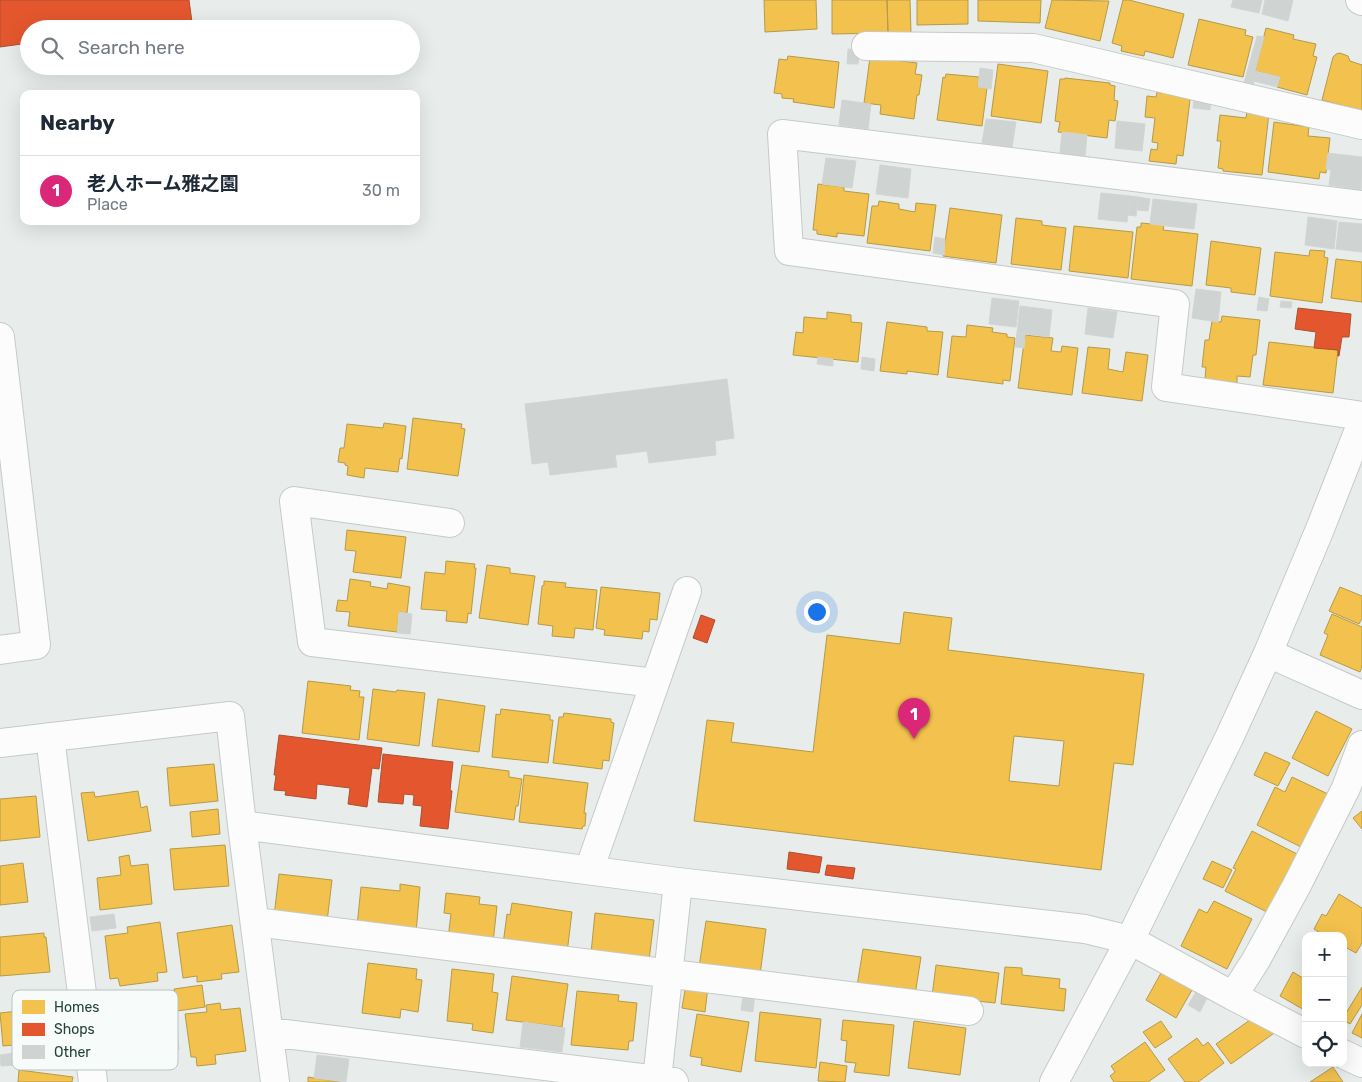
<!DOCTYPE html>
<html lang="en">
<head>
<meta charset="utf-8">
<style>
  body { margin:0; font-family:Rubik,"Noto Sans JP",sans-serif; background:#f6f6f7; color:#1f2937 }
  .controls { position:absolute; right:15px; bottom:15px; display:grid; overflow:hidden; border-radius:10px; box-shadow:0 5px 20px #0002 }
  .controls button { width:45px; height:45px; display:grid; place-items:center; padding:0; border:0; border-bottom:1px solid #e0e1e3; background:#fff; color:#1f2937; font:25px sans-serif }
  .you { position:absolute; left:816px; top:611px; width:18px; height:18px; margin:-12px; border:4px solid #fff; border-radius:50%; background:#1a73e8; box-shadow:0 0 0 8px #1a73e833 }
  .badge { display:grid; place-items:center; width:32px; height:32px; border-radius:50%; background:#db2777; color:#fff; font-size:16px; font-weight:700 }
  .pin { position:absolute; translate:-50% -41px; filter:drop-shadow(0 1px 2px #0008) }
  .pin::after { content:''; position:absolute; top:26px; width:18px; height:15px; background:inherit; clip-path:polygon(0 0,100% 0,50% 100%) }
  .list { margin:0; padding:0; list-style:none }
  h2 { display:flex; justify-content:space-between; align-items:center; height:65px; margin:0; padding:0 20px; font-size:21px }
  h2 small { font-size:16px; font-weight:400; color:#747a83 }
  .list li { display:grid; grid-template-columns:32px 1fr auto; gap:15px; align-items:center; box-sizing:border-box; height:70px; padding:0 20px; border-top:1px solid #e0e1e3 }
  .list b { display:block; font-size:19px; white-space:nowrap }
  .list p { margin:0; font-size:16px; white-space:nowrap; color:#747a83 }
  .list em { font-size:16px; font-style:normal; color:#747a83 }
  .icon { flex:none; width:28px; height:28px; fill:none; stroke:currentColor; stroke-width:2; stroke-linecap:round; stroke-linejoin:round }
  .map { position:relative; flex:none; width:1362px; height:1082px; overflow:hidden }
  .search { position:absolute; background:#fff; box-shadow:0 5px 20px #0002; left:20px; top:20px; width:400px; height:55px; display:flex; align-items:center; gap:12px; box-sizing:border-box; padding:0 18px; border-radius:28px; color:#747a83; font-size:19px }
  .panel { position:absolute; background:#fff; box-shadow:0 5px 20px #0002; left:20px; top:90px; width:400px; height:135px; border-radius:10px }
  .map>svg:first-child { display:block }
</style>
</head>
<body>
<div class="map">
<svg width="1362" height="1082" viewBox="0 0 1362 1082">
  <rect width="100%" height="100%" fill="#e8edeb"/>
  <path fill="#f2c14e" stroke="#b49b48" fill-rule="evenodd" d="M764,0H816L817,29L765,32Z
    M832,0H887L888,33L832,34Z
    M887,0H910L911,33H888Z
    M917,0H968V24L917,25Z
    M978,0H1041L1040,23L978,21Z
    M1052,0L1109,1L1100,41L1045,28Z
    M1123,0H1129L1184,14L1173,58L1145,51L1144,56L1121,51L1122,46L1112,43Z
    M1199,19L1246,30L1245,35L1253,37L1243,77L1188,65Z
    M1266,28L1294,35L1293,39L1316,44L1313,56L1317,57L1307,95L1277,87L1280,77L1255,71Z
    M1340,53L1348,56L1350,61L1362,65V111L1322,100L1333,57L1336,54Z
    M788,56L839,62L834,108L793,102L794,99L782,98V94L774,93L779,59L787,60Z
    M870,57L917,63L915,74L922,75L919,95H917L914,119L880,114L881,105L864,103Z
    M998,64L1048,71L1041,123L991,116Z
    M946,74L979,77L978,87L987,88L982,126L937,120L943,77L945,78Z
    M1065,78L1110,83V85L1115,86L1114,100L1118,101L1115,121L1109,120L1107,138L1058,132L1060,122L1055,121L1060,79H1065Z
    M1161,88L1191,92L1183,156L1177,155L1176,164L1149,161L1151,149L1157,150L1158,143L1152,142L1155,118L1145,117L1147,96L1156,97L1157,92L1161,93Z
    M1247,111L1269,113L1262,175L1223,171V169L1218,168L1221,141H1217L1220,115L1246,118Z
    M1274,122L1309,127L1308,136L1330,138L1326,173L1320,172L1319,179L1268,172Z
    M818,184L844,187V191L869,194L864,236L837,233V237L817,234V230H813Z
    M879,201L899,204V209L915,212L916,203L936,205L930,251L867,243L872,206H878Z
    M950,208L1002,215L996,263L943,256Z
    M1016,218L1042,221V225L1066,228L1061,270L1011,264Z
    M1141,223L1164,225L1163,230L1198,234L1192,286L1131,279L1137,227H1141Z
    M1074,226L1133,232L1128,278L1069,271Z
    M1211,241L1261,248L1255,295L1231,292V288L1206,285Z
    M1310,250L1325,251L1324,257L1328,258L1322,303L1270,296L1275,252L1309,256Z
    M1336,259L1362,262V302L1331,298Z
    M827,312L851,315V322L862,323L858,362L793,355L796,332L803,333L804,317L827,319Z
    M1222,316L1260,320L1256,355H1253L1250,377L1237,376V383L1205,379L1206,367H1202L1205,340H1209L1212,321L1221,322Z
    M887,322L927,327V331L943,332L938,375L907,371V374L880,371Z
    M967,325L993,328L992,332L1007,334V337L1015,338L1010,381L1003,380V384L947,377L952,336L966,337Z
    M1025,335L1053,338L1051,351L1061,352L1062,346L1078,348L1072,395L1018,388Z
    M1269,342L1338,350L1333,393L1263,385Z
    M1088,347L1110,349L1108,369L1123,372L1126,352L1148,355L1142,401L1082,393Z
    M413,418L462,424L461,428L465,429L458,476L407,469Z
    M384,423L406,426L402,459L400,458L398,472L365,468L364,478L347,475L348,466L345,465V463L338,462L340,448H344L347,424L383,428Z
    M347,530L406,537L401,578L353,572L356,551L345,550Z
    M446,561L475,564L474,568H476L471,614L468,613L467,623L446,621L447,611L421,609L425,572L445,574Z
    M487,565L510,568V573L535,576L528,625L479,618Z
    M350,579L371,582L370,586L387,589L388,583L410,587L407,613L399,612L397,632L348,626L350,612L336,611L338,600L347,601Z
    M544,581L566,583L565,587L597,590L593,630L575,628L574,638L552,636L553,626L538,624L542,586L544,585Z
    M601,587L660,593L657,620L650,619L649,632L643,631L642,639L604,635L605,630L596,628Z
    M1340,587L1362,596V618L1359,624L1329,611Z
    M904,612L952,618L948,650L1144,674L1133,765L1114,763L1101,870L694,821L707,720L734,723L731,742L813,752L827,635L900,644ZM1014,736L1064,741L1059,786L1009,781Z
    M1332,614L1362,627V666L1360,672L1320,655L1328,635L1324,633Z
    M308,681L351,686L350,690L360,691L359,697H364L359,740L302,733Z
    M373,689L396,692L397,690L425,693L419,746L367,739Z
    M438,699L485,706L479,752L432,746Z
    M501,709L550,715V720H553L548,763L492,757L496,714L500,715Z
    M1316,711L1352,729L1328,776L1292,758Z
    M564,713L611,719V722L614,723L609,761L603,760L602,769L553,763L559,717H563Z
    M1265,752L1290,763L1278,786L1254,775Z
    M214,764L218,801L170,806L167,768Z
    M462,765L509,771V777L522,779L518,806H516L514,820L455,812Z
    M524,775L588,783L584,813H586L585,826H583L582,829L519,822Z
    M1292,777L1328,794L1301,847L1257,825L1275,787L1285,792Z
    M138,791L141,808L147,806L151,831L88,841L81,793L94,792L95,797Z
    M36,796L40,837L0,841V799Z
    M218,809L220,834L192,837L190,812Z
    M1362,811V829L1353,818Z
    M1252,831L1297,854L1267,912L1225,891L1236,869L1233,868Z
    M225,845L229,886L174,890L170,849Z
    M129,855L131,866L148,864L152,904L100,910L97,878L121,875L119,857Z
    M1212,861L1232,870L1223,888L1203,879Z
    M23,863L28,902L0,905V866Z
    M279,874L332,880L327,922L274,916Z
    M400,884L420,887L416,933L357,926L361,887L400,891Z
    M446,893L480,897L479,904L497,906L493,943L448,938L451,914L444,913Z
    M1339,894L1362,908V943L1356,953L1343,946V936H1325L1314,929L1322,914L1326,916Z
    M1214,901L1252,919L1227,969L1181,946L1199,909L1207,913Z
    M512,903L572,912L567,953L503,944L507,914L510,915Z
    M595,913L654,920L649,960L591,953Z
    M706,921L766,929L760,975L699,967Z
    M160,922L167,972L157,973L158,981L120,986L118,978L110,979L105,936L128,933L127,927Z
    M232,925L239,972L221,974L222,979L197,982V976L183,978L177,933Z
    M44,933V937H46L50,972L0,976V937Z
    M863,949L921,957L915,995L857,986Z
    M368,963L417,969L416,979L422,980L418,1012L401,1009L400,1018L362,1013Z
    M936,965L999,973L995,1003L932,996Z
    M1005,967L1022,968V975L1060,979L1059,988L1066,989L1064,1011L1001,1004Z
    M452,969L494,974L492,992L498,993L493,1033L472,1030L473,1024L447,1021Z
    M1293,972L1306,980V1011L1280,996Z
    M1161,973L1192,990L1176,1018L1146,1000Z
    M512,976L568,984L562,1027L506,1020Z
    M686,984L708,987L705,1012L682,1008Z
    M202,985L205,1007L177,1011L174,989Z
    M1362,987V1005L1350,1024L1343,1020V1018Z
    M577,991L619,995L618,1001L637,1003L633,1041H629L628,1050L571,1045Z
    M220,1003L221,1010L240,1008L246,1051L215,1055L216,1064L197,1066L196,1057H191L185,1014L207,1012L206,1005Z
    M54,1007L57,1041L3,1046L0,1013Z
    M760,1012L821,1019L816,1068L755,1061Z
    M697,1014L749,1022L741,1072L701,1065L702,1058L690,1056Z
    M1362,1014V1038L1352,1033Z
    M843,1020L894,1025L889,1076L854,1072L856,1063L845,1062L847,1041L841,1040Z
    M1250,1020L1277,1031L1231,1064L1216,1044Z
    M914,1021L966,1028L960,1075L908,1068Z
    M1161,1021L1172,1037L1155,1048L1143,1032Z
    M1197,1038L1203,1046L1208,1042L1224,1063L1198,1082H1185L1168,1059Z
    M1145,1042L1165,1070L1148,1082H1114L1110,1076L1115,1072L1111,1066Z
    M820,1062L847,1066L845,1082L818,1081Z
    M1333,1067L1343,1082H1310Z
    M19,1070L73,1077L72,1082H18Z
    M308,1077L314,1078L343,1082H308Z"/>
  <path fill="#e4572e" stroke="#aa5132" d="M0,0H189L192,22L138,29H29V43L0,47Z
    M1298,308L1351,314L1349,337H1342L1339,356H1338V350L1314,348L1316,332L1295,329Z
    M701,615L715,620L707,643L693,638Z
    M279,735L382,748L379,769L372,768L367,807L348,804L350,788L317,784L316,799L285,795L286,791L274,790L276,775H274Z
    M383,754L453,762L450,790L452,791L448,829L420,826L422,806L413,805L414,795L404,794L403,804L378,802Z
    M789,852L822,857L819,873L787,869Z
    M827,865L855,868L853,879L825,875Z"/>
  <path fill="#cfd4d2" stroke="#d1d6d4" d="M1233,0H1262L1259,13L1231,7Z
    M1265,0H1293L1288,21L1262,14Z
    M1257,36L1264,37L1255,71L1280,77L1277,87L1254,81L1253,86L1244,83Z
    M848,49L860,50L858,64H847Z
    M980,68L993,70L991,89L978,87Z
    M1195,89L1212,91L1210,110L1193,108Z
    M842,100L871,104L868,129L839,125Z
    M986,119L1016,122L1012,147L982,143Z
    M1117,121L1145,124L1142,151L1115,148Z
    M1062,132L1087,135L1085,156L1060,153Z
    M1328,153L1362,157L1361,190L1329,185L1331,170L1326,169Z
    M826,158L856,161L852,188L822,184Z
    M880,165L911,169L908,198L876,194Z
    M1101,193L1130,196L1127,222L1098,219Z
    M1130,196L1138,197L1136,216L1128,215Z
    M1138,197L1150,199L1148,211L1137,210Z
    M1153,199L1197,204L1194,229L1150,224Z
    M1308,217L1337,221L1334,249L1305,245Z
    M1339,222L1362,224V252L1336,249Z
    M935,237L945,239L944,255L933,253Z
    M1196,289L1221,292L1218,322L1192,318Z
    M1259,297L1269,299L1267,311L1257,310Z
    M992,298L1019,301L1016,327L989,324Z
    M1281,301L1292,302L1291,308L1280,307Z
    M1020,306L1052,310L1049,337L1017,333Z
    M1088,308L1117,312L1113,338L1085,334Z
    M1017,333L1025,335L1024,348L1015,347Z
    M818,357L833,359V366L817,364Z
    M862,357L875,359L874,371L861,369Z
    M727,379L734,438L715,441L716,455L649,463L647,451L615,455L617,467L550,475L548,462L532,464L525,404Z
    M399,612L412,614L410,634L397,633Z
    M114,914L116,928L92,931L90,917Z
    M744,990L755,991L753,1012L741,1010Z
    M1196,992L1207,998L1200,1012L1188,1005Z
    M176,1021L179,1049L171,1050L168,1022Z
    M523,1022L565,1028L562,1052L520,1047Z
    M14,1053L16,1065L1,1066L0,1055Z
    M317,1055L349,1059L346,1082L314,1078Z"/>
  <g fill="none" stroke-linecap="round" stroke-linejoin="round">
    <g stroke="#c5cac8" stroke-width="30">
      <path id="minor" d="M1360,0L1362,1
        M866,46L1033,48L1362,125
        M1362,205L782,134L789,251L1175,304L1166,387L1362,416
        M0,337L36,645L0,650
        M450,523L294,501L312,642L655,683L589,870
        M1268,653L1362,695
        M655,683L687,591
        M50,737L93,1082
        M0,743L230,716L242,825L275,1082
        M242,825L678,882L1085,929L1130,940L1233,996L1256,960L1297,885L1346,788L1362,745
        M255,922L969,1011
        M1233,996L1306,1034
        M269,1032L674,1082
        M1343,1054L1362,1063
        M657,1080L678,882
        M1054,1082L1130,940L1229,738L1268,653L1320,529L1362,422"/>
    </g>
    <use href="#minor" stroke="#fcfcfc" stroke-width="28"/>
  </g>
  <rect x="12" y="990" width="166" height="80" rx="8" fill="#f7fbf9" stroke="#b8c4c0" stroke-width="1"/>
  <rect x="22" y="1000" width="23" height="14" fill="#f2c14e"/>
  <rect x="22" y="1023" width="23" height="13" fill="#e4572e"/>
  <rect x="22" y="1045" width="23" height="14" fill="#cfd4d2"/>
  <g font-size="14" fill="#24423a">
    <text x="54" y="1012">Homes</text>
    <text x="54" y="1034">Shops</text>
    <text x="54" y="1057">Other</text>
  </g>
</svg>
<div class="controls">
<button>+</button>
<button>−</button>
<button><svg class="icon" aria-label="locate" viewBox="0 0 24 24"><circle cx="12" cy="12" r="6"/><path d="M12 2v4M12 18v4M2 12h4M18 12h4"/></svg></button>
</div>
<div class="you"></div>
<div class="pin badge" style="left:914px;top:739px">1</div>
<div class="search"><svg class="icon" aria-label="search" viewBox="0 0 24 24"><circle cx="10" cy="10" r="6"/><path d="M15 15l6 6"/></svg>Search here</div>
<section class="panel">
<h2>Nearby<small></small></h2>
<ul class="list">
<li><span class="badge">1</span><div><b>老人ホーム雅之園</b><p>Place</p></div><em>30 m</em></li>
</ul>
</section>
</div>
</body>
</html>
